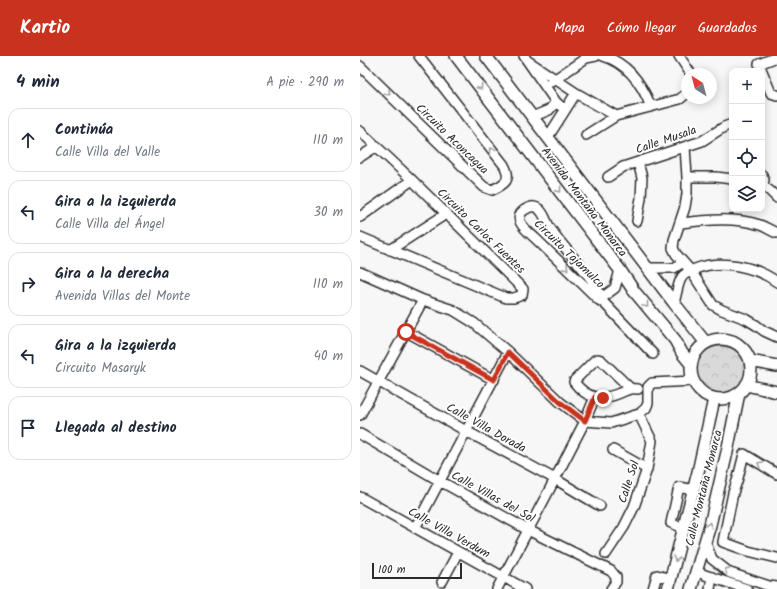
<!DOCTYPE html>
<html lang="es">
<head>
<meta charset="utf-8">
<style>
  body { margin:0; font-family:Kalam,sans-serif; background:#f6f6f7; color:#1f2937 }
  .controls { position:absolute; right:12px; top:12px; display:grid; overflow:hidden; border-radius:8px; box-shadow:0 2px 10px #0003 }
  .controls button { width:36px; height:36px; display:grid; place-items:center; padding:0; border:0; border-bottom:1px solid #e0e1e3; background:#fff; color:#1f2937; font:20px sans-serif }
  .compass { position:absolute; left:321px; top:12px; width:36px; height:36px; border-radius:50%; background:#fff; box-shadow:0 2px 10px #0003; rotate:324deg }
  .scale { position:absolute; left:12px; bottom:10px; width:90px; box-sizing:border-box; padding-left:4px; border:2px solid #2b2b2b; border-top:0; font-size:11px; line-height:14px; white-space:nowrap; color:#2b2b2b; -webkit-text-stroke:3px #fff; paint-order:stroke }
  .stop { position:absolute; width:12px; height:12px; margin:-9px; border:3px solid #c8321e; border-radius:50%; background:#fff }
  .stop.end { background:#c8321e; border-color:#fff; box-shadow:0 1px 4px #0008 }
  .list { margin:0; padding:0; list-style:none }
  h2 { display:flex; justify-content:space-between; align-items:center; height:52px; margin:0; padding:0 16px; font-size:17px }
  h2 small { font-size:13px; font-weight:400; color:#747a83 }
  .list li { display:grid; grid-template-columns:26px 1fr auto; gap:12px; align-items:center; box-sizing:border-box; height:64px; margin:0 8px 8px; padding:0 8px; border:1px solid #e0e1e3; border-radius:12px }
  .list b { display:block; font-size:15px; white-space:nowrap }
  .list p { margin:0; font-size:13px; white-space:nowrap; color:#747a83 }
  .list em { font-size:13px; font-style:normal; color:#747a83 }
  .icon { flex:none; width:22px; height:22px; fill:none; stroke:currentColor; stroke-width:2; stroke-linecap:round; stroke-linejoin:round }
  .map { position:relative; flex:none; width:417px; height:533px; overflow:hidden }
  header { display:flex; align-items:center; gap:24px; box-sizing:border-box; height:56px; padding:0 20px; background:#c8321e; color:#fff }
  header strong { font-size:19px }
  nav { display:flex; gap:22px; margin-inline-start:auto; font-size:14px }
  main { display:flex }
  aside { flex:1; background:#fff }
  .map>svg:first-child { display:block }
</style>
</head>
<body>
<header>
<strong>Kartio</strong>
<nav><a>Mapa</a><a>Cómo llegar</a><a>Guardados</a></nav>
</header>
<main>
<aside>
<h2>4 min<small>A pie · 290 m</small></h2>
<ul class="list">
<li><svg class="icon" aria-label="ahead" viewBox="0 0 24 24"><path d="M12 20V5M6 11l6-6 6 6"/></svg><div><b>Continúa</b><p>Calle Villa del Valle</p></div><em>110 m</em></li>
<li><svg class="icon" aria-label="left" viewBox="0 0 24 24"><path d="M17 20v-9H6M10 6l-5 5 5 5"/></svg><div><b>Gira a la izquierda</b><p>Calle Villa del Ángel</p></div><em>30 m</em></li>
<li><svg class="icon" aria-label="right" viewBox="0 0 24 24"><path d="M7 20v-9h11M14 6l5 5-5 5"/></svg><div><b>Gira a la derecha</b><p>Avenida Villas del Monte</p></div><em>110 m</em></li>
<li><svg class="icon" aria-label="left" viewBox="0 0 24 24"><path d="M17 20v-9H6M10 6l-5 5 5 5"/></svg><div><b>Gira a la izquierda</b><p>Circuito Masaryk</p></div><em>40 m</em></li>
<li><svg class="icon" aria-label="arrive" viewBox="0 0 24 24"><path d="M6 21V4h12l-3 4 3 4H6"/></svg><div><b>Llegada al destino</b></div></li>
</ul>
</aside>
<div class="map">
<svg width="417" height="533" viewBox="0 0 417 533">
  <defs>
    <pattern id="forest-crowns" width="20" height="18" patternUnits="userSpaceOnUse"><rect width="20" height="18" fill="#d9d9d9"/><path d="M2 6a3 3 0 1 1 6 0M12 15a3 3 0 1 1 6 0" fill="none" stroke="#bababa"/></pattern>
  </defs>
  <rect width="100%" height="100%" fill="#f7f7f7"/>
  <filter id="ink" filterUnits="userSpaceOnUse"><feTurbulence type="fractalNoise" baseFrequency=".025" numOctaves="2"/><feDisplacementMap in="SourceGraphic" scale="8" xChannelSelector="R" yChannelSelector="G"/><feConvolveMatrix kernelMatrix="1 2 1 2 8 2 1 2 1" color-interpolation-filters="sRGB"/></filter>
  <g filter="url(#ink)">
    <path fill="url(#forest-crowns)" stroke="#828282" d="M337 314a24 24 0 1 1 48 0a24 24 0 1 1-48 0Z"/>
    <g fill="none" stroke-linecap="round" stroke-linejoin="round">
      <g stroke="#2b2b2b" stroke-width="12">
        <path id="minor" d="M164,0L196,46L205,54
          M243,0C268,7 282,28 291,51
          M319,0L331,18
          M168,5L216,37L256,60
          M0,10L124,131L132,134C145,128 152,124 144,109L59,0
          M402,15L411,37L417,39
          M402,15L399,8L417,1
          M191,26L226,2L236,0
          M172,61L189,54L196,46
          M0,75L52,124L163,233L162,239L154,242H146L0,181
          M226,79L256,60L320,43L327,37
          M188,81L216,37
          M325,91L327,121V138L325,151L314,184L313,192L316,198L331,215L353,249L362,254L386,263L396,269L404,275L417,281
          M0,101L17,90
          M402,119L404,124L403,130
          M248,121L263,111L342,85L364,71L372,68
          M327,121H356L372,123
          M402,129L410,135L417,142
          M0,161L52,124
          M277,165L281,142L282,122L278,106
          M321,167C347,164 374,161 400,169C406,171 411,175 417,177
          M30,194L86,158
          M287,212H314L323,206
          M0,216L63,244L93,254L114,267L148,296L200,346L225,365L251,367L279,358L286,352L288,347V331L292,327L333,325
          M239,244L255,232L260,214
          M244,247C234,219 206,197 190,172C186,166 185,158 179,153C175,150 172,150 168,152C149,161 166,174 175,182L239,244L244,247L293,298
          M314,247C316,241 318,226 322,221C325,217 330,215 335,213C361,203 395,210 417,226
          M47,276L134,324
          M0,315L106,375L195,423L240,450
          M214,326L215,324L235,304L238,303L241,304L270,332
          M214,326C227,343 241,345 260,337C268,334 268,332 278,333
          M0,359L63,244
          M0,378L80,425L168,474L251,515L256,521V526L251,533
          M253,394L287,413
          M417,418L384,398L378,422L373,437L363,486L388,495L417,502
          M0,441L165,533
          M55,472L148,296
          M324,472L311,467L319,431L334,434
          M345,485L352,503L370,517L409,530L417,531
          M246,498L264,471L274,451L287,413L292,385L279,358
          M336,515L345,519L387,533
          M82,526L98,496
          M137,533L195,423L225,365L235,341
          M293,533L297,519L310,523
          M350,533L352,521"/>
      </g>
      <g stroke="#2b2b2b" stroke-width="14">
        <path id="major" d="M96,0L260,214L274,235L315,284L322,297L331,308
          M126,0L314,247L346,287
          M331 313a30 30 0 1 1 60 0a30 30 0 1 1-60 0Z
          M390,305L417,310
          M386,329L417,336
          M308,533L338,416L354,343
          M331,533L350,469L367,396L379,337"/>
      </g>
      <use href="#minor" stroke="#fff" stroke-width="9"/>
      <use href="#major" stroke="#fff" stroke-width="11"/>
    </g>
    <defs><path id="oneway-chevron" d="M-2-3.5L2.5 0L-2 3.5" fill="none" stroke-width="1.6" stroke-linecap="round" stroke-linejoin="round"/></defs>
    <g stroke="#a0a0a0">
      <use href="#oneway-chevron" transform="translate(120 31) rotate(53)"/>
      <use href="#oneway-chevron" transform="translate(28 37) rotate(44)"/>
      <use href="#oneway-chevron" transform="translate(132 94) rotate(-128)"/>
      <use href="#oneway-chevron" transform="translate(199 134) rotate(53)"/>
      <use href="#oneway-chevron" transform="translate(206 212) rotate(44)"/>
      <use href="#oneway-chevron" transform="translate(286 249) rotate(50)"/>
      <use href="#oneway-chevron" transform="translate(400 408) rotate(-149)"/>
      <use href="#oneway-chevron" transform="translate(349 469) rotate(-75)"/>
      <use href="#oneway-chevron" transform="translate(316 503) rotate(105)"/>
      <use href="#oneway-chevron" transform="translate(367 514) rotate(-146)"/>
    </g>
  </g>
  <g fill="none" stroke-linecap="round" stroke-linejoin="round" filter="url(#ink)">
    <path stroke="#c8321e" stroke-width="5" d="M46,276L134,324L148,296L200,346L225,365L235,341L243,342"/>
  </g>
  <g text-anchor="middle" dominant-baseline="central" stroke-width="4" stroke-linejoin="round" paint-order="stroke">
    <g font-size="12" fill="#2b2b2b" stroke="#fff">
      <text transform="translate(92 83) rotate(44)">Circuito Aconcagua</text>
      <text transform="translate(306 84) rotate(-19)">Calle Musala</text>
      <text transform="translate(224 146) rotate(53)">Avenida Montaña Monarca</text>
      <text transform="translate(121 175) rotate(44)">Circuito Carlos Fuentes</text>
      <text transform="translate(209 198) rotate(44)">Circuito Tajamulco</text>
      <text transform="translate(126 372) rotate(29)">Calle Villa Dorada</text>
      <text transform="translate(269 426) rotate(-72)">Calle Sol</text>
      <text transform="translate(344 432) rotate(-76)">Calle Montaña Monarca</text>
      <text transform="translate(133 441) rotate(29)">Calle Villas del Sol</text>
      <text transform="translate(89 477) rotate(29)">Calle Villa Verdum</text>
    </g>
  </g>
</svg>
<div class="controls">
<button>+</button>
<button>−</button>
<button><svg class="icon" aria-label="locate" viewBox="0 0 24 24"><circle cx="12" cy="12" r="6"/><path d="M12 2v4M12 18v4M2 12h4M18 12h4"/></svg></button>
<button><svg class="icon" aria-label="layers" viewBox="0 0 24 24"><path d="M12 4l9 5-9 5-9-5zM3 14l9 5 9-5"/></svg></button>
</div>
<svg class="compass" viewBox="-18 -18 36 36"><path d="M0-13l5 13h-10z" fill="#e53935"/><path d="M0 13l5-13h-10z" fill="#747a83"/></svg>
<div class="scale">100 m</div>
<div class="stop" style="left:46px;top:276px"></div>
<div class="stop end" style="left:243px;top:342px"></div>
</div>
</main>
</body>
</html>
